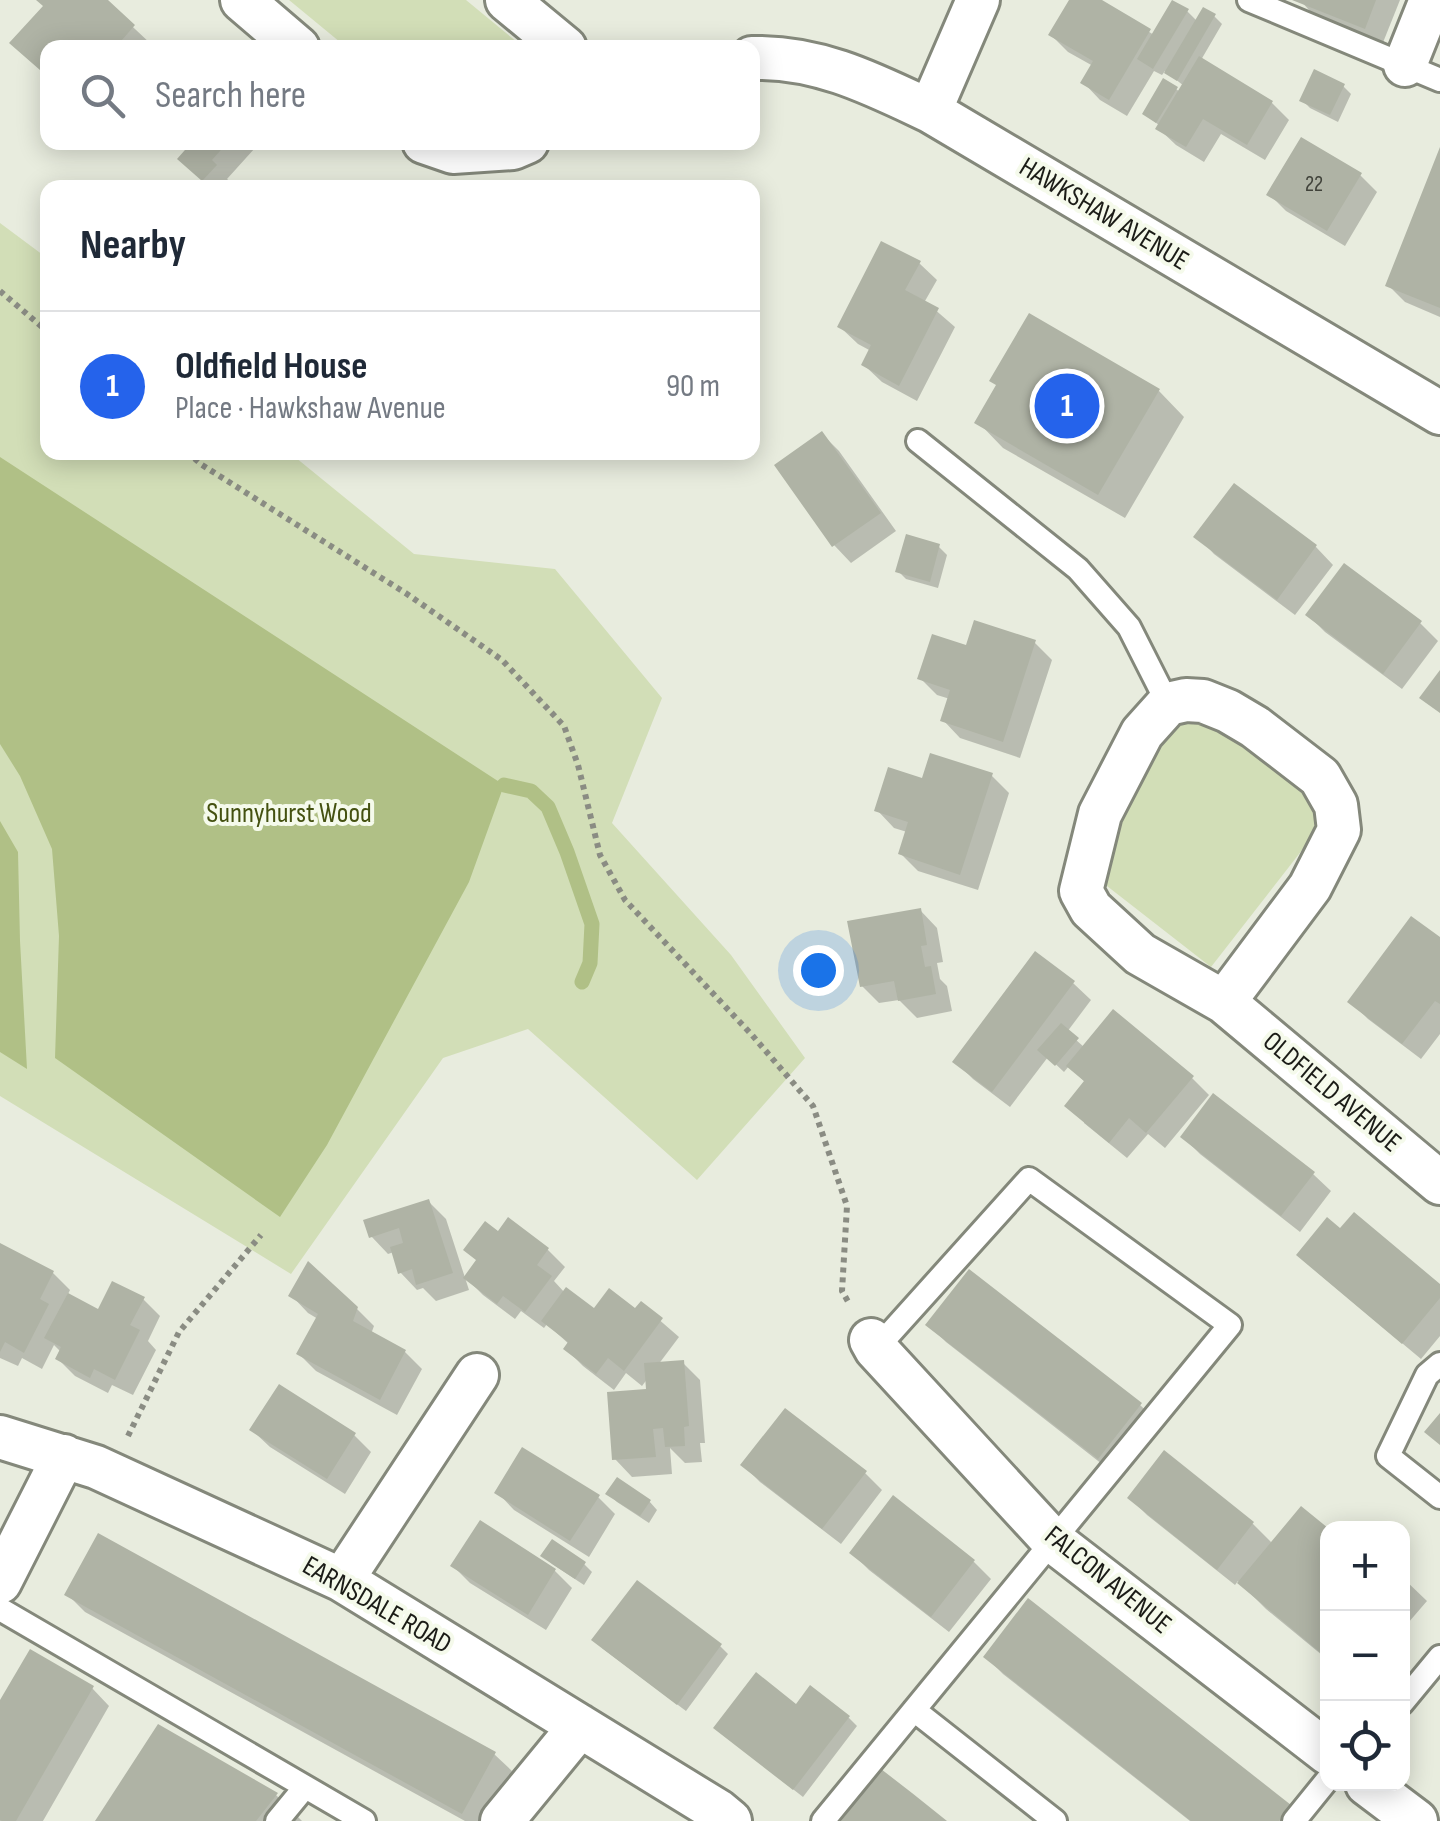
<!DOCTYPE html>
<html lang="en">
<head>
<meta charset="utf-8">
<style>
  body { margin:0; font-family:"Sofia Sans Condensed",sans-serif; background:#f6f6f7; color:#1f2937 }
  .controls { position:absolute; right:30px; bottom:30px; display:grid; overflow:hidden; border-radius:20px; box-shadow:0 5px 25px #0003 }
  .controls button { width:90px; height:90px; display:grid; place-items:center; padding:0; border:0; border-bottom:2px solid #e0e1e3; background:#fff; color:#1f2937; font:50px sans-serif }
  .you { position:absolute; left:818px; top:970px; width:35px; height:35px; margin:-25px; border:8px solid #fff; border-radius:50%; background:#1a73e8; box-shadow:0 0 0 15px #1a73e833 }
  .badge { display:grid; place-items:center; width:65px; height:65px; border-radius:50%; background:#2563eb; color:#fff; font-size:32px; font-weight:700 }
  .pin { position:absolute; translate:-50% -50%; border:5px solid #fff; box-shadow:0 2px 10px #0006 }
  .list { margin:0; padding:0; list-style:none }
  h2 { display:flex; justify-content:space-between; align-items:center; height:130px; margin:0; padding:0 40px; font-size:42px }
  h2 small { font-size:32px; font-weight:400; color:#747a83 }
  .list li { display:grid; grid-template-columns:65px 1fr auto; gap:30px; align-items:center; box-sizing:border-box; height:150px; padding:0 40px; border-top:2px solid #e0e1e3 }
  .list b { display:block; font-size:38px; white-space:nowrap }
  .list p { margin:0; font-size:32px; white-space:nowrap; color:#747a83 }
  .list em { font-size:32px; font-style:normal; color:#747a83 }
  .icon { flex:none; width:55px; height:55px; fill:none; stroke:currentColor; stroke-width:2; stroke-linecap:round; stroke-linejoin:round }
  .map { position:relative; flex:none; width:1440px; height:1821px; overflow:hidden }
  .search { position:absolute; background:#fff; box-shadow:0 5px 25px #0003; left:40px; top:40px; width:720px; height:110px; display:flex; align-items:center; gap:25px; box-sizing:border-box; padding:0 35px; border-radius:20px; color:#747a83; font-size:38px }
  .panel { position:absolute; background:#fff; box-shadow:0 5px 25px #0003; left:40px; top:180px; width:720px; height:280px; border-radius:20px }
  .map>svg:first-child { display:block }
</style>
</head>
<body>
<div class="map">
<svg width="1440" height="1821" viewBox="0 0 1440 1821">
  <rect width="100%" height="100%" fill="#e8ecde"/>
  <path fill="#d2deb7" d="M289,0H466L523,47H346Z
    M0,223L47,258L48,452L290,453L414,554L555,569L662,698L612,823L731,955L805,1058L697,1180L528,1029L443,1058L291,1274L0,1096Z
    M1193,718L1225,730L1306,788L1316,810L1317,822L1306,845L1211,967L1107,886L1097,874L1101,851L1166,730Z"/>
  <path fill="#b0c086" d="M0,457L504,785L469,882L327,1145L280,1217L55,1058L59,936L52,849L20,776L0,744Z
    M0,821L18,852L20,941L27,1069L0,1052Z"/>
  <path fill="#0003" d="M38,0H104L151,44L147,48H48L45,6Z
    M1071,0H1098L1154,35L1187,11L1197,21L1214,16L1222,24L1201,60L1272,103L1289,120L1265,160L1221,134L1204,162L1176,145L1158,128L1160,126L1145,114L1176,89L1180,92L1184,86L1165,71L1162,75L1154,71L1127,116L1100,100L1083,82L1093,66L1068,52L1051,35Z
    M1300,0H1400L1382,45L1317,19Z
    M1343,86L1351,94L1338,122L1310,108L1302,100Z
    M192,142H250L255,148L227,179L232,183L228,188H211L198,176Z
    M1440,153V317L1405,302L1388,285Z
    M1360,175L1377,192L1345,246L1286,211L1269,194Z
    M919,263L937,280L925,301L955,327L917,401L882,382L864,365L871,351L858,344L840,327Z
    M1159,391L1184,417L1125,518L1003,448L978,422Z
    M822,434L839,451L896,531L851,563L834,545Z
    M1235,486L1316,547L1333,565L1295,615L1214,554L1197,536Z
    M939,547L947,555L938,588L906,579L898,571Z
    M1344,567L1420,623L1438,641L1402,689L1325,632L1308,615Z
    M1035,643L1052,660L1020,758L960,738L943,720L950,699L937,695L920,678L967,648Z
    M992,776L1009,793L978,890L918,871L900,853L907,832L894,828L877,810L924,781Z
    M920,910L937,928L943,962L937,963L940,979L947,986L952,1011L917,1018L899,1000L879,1003L862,986Z
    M1440,940V1034L1421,1059L1368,1019L1351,1002Z
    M1073,983L1091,1000L1067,1032L1084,1047L1192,1078L1209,1095L1165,1148L1148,1134L1127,1158L1084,1123L1086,1083L1069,1066L1064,1072L1048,1057L1010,1107L973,1079L956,1062Z
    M1183,1137L1313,1174L1331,1191L1300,1232L1200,1154Z
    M429,1202L446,1219L469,1290L436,1301L423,1288L417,1290L400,1272L394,1252L388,1254L371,1236Z
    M499,1235L547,1249L565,1267L554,1281L565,1293L595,1311H636L641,1304L679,1337L658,1365L683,1363L700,1380L705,1443H700L702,1462L685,1463L670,1448L672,1474L632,1477L615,1459L649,1392L648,1378L642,1386L626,1373L614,1390L583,1366L566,1349L570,1345L547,1324L544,1328L521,1311L515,1319L483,1295L466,1278Z
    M0,1246L53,1273L70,1290L67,1296L99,1312L143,1299L160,1316L148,1341L156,1350L133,1395L112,1385L108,1393L75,1376L58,1359L61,1352L54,1345L42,1369L22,1358L18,1366L0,1358Z
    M1317,1272L1440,1287V1336L1421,1359Z
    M291,1295L356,1308L374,1326L371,1334L405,1352L422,1369L397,1415L316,1371L299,1354L318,1319L308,1313Z
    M929,1325L1140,1405L1158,1422L1116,1475L946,1342Z
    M252,1430L354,1435L371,1452L345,1494L270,1447Z
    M743,1465L865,1473L882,1490L841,1544L760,1482Z
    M497,1492L598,1497L615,1514L589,1557L514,1510Z
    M608,1493L649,1501L657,1510L649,1523L617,1502Z
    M1130,1498L1253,1524L1273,1544L1328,1532V1660L1266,1609L1238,1581L1235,1585L1147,1515Z
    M480,1524L555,1571L572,1588L546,1630L470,1583L453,1566Z
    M852,1553L974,1562L991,1579L949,1632L869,1570Z
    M544,1556L584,1564L592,1572L584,1585L552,1564Z
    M1402,1577L1427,1601L1402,1630Z
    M67,1594L494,1754L512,1771L484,1821H465L85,1612Z
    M1029,1602L1290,1807L1304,1821H1190L1003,1674L986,1657Z
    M720,1646L728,1654L686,1711L602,1648Z
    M92,1688L109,1706L43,1821H0V1705Z
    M796,1707L849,1718L857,1726L803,1797L725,1736Z
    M159,1728L276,1795L302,1821H98Z"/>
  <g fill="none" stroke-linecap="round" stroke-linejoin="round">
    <path stroke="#b0c086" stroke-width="15" d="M504,785L531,791L548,807L567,852L592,924L590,963L582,982"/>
  </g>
  <path fill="#afb3a5" d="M36,0H108L135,25L115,48H48V77L9,43L43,6Z
    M1069,0H1102L1151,29L1109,100L1080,83L1093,61L1048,35Z
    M1172,0L1189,9L1153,69L1137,59Z
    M1292,0H1376L1365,29Z
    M1203,7L1216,14L1177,81L1164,73Z
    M1199,56L1273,101L1247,145L1203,119L1186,147L1155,129Z
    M1314,69L1345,84L1330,115L1299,101Z
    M1163,78L1178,87L1156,123L1142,114Z
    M1301,137L1362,173L1327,231L1266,195Z
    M192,142H228L212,160L217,165L202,181L177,159Z
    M1440,147V308L1385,286Z
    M881,241L921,261L905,290L939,308L899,386L861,365L871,345L837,327Z
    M1029,313L1160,389L1098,495L974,423L996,385L989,381Z
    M822,431L881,513L832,547L774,465Z
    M1234,483L1317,545L1277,600L1193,537Z
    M906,534L940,544L930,582L895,572Z
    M1344,563L1422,621L1383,674L1305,615Z
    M974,620L1036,640L1003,742L940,721L950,690L917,679L932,634L966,645Z
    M1440,670V713L1419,698Z
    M930,753L993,773L960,875L898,854L908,822L874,811L888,767L922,778Z
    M921,908L927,945L921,946L925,967L931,966L936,994L898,1001L894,981L860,987L847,921Z
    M1411,916L1440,937V1004L1435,1001L1402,1044L1347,1002Z
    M1035,951L1075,981L992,1092L952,1062Z
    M1113,1009L1194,1076L1146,1133L1129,1118L1109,1143L1064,1106L1084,1081L1066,1066Z
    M1061,1023L1079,1038L1055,1066L1037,1050Z
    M1213,1093L1315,1172L1281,1216L1180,1137Z
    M429,1199L453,1273L416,1285L412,1269L398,1274L390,1247L403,1243L399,1228L369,1238L363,1220Z
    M1354,1212L1440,1284V1298L1402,1344L1296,1255L1327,1217L1340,1228Z
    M508,1217L549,1248L537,1265L552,1276L525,1312L503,1296L497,1304L463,1278L476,1260L463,1250L485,1221L498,1231Z
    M0,1243L54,1271L40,1299L49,1304L24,1353L5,1342L0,1352Z
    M308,1261L358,1307L353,1321L406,1350L380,1400L296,1354L318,1314L288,1296Z
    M969,1269L1142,1403L1098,1459L925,1325Z
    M112,1281L145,1297L130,1325L140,1330L115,1380L94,1369L90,1378L55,1359L61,1347L44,1338L68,1293L98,1309Z
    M566,1287L594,1308L609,1288L635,1308L641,1301L663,1318L624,1371L608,1358L596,1374L563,1349L568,1342L541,1321Z
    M684,1360L689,1426L684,1427L685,1446L665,1447L663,1428L653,1429L656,1457L612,1460L607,1392L646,1389L644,1363Z
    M279,1384L356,1433L327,1479L249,1430Z
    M785,1408L867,1471L822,1529L740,1465Z
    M1440,1413V1445L1424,1432Z
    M522,1447L600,1495L570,1541L494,1493Z
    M1164,1450L1254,1522L1217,1570L1127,1498Z
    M617,1477L651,1500L640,1516L605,1494Z
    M893,1495L975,1560L931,1617L849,1553Z
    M1301,1506L1328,1528V1659L1237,1583Z
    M480,1520L556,1569L528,1615L450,1566Z
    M98,1533L496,1752L462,1814L64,1595Z
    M552,1539L586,1562L575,1579L540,1556Z
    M637,1580L722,1644L677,1705L591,1640Z
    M1028,1598L1291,1805L1279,1821H1191L983,1657Z
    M30,1649L94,1686L16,1821H2L0,1820V1700Z
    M756,1672L796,1704L810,1685L850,1716L793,1790L713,1728Z
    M158,1724L278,1793L256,1821H95Z
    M881,1769L912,1793L947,1821H841Z"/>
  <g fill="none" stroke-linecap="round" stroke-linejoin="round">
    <g stroke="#84887b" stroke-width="28">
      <path id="service" d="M1249,0L1440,80
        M918,441L1078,569L1129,627L1168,704
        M1440,1364L1427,1375L1388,1456L1440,1497
        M0,1609L364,1821
        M1402,1703L1440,1657
        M914,1710L1055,1821
        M277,1821L305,1787
        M823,1821L1230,1325L1029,1179L876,1349
        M1294,1821L1328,1779"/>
    </g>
    <g stroke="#84887b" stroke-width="48">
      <path id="minor" d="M242,0L298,48
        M507,0L565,48
        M752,58C818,56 873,84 930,111L1440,413
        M1405,65L1431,0
        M930,111L978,0
        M424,142L453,152L513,148L527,142
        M1224,1002L1310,887L1339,830L1336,805L1320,777L1255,727L1228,711L1203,701L1186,700L1168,704L1142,733L1100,814L1081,891L1091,909L1140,954L1224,1002L1440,1183
        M871,1340L876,1349L1053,1541L1328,1753
        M0,1437L96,1467L342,1580L718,1811L730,1821
        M342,1580L477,1375
        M0,1582L64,1456
        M1367,1784L1416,1821
        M502,1821L580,1726"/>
    </g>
    <path stroke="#8a8c83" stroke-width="6" stroke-dasharray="5 5" stroke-linecap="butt" d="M0,291L48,332
      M187,452L202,465L407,594L502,660L564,726L578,765L600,855L625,900L752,1035L813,1106L847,1206L842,1291L850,1305
      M128,1436L179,1332L261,1235"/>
    <use href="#service" stroke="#fff" stroke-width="22"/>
    <use href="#minor" stroke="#fff" stroke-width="42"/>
  </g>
  <g text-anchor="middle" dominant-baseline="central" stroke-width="8" stroke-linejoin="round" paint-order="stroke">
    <g font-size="22" fill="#40423a">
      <text x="1314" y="184">22</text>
    </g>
    <g font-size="28" fill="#1b1c17" stroke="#f5faeb">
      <text transform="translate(1104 214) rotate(31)">HAWKSHAW AVENUE</text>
      <text transform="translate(1332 1092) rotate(40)">OLDFIELD AVENUE</text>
      <text transform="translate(1108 1580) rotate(39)">FALCON AVENUE</text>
      <text transform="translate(377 1605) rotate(30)">EARNSDALE ROAD</text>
    </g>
    <g font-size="28" fill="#445110" stroke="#f5faeb">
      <text x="289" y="813">Sunnyhurst Wood</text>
    </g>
  </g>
</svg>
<div class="controls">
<button>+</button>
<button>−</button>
<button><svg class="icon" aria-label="locate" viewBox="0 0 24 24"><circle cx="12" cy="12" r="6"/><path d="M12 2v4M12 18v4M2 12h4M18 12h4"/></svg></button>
</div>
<div class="you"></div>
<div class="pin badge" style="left:1067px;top:406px">1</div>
<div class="search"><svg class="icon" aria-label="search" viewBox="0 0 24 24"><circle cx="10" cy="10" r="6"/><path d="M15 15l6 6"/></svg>Search here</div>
<section class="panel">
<h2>Nearby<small></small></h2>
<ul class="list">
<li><span class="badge">1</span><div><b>Oldfield House</b><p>Place · Hawkshaw Avenue</p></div><em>90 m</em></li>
</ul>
</section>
</div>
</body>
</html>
